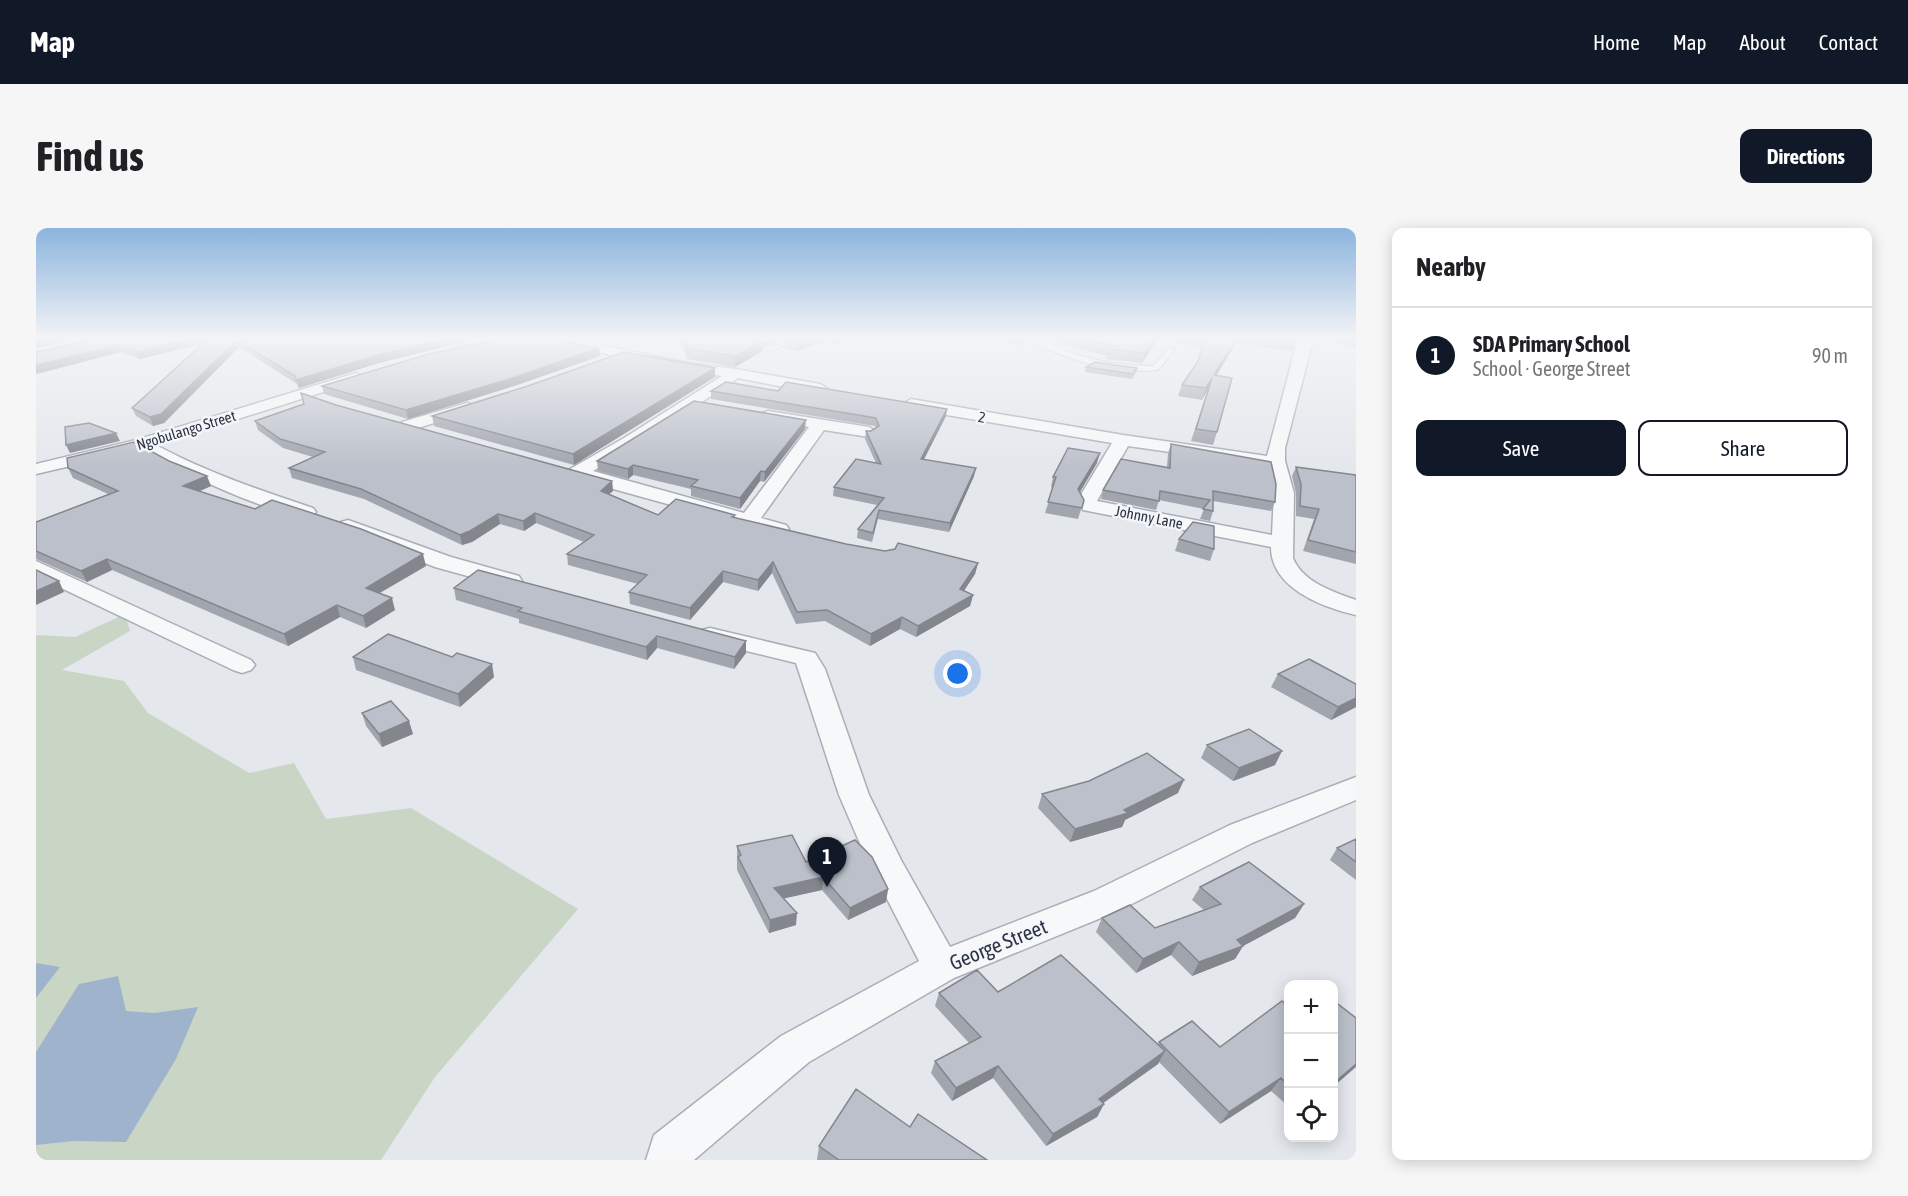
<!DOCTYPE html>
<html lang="en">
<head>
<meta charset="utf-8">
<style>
  body { margin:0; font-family:"Asap Condensed",sans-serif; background:#f6f6f6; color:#202124 }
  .controls { position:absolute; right:18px; bottom:18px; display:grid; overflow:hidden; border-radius:12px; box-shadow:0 3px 15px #0003 }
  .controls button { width:54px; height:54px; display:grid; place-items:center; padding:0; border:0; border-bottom:2px solid #e0e0e0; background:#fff; color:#202124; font:30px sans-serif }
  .you { position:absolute; left:922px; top:446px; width:21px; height:21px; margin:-15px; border:4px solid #fff; border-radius:50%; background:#1a73e8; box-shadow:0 0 0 9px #1a73e833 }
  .badge { display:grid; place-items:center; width:39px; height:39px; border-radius:50%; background:#111827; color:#fff; font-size:20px; font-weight:700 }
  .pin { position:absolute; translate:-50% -50px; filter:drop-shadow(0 2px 3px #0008) }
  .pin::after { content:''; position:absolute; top:32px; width:21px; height:18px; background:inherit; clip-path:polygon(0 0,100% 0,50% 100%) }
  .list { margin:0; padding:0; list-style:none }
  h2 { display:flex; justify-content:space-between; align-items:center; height:78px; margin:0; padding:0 24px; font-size:26px }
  h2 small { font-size:20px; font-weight:400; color:#757577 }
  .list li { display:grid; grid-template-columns:39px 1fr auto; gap:18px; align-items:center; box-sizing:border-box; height:96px; padding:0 24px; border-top:2px solid #e0e0e0 }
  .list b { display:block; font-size:22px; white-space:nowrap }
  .list p { margin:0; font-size:20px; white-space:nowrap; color:#757577 }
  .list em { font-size:20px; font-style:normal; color:#757577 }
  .actions { display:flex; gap:12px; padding:18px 24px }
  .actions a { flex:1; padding:14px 0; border:2px solid #111827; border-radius:12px; text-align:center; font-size:21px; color:#111827 }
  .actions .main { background:#111827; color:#fff }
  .icon { flex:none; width:33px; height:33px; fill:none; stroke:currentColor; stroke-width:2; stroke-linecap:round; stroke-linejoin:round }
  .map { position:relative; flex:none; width:1320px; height:932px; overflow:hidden; border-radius:12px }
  header { display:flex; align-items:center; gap:36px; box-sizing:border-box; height:84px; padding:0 30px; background:#111827; color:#fff }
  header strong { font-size:28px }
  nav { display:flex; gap:33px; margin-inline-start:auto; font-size:21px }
  .intro { display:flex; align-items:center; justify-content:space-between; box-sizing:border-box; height:144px; padding:0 36px }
  h1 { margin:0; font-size:42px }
  .button { padding:15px 27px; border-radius:12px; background:#111827; color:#fff; font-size:21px; font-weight:700 }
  main { display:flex; gap:36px; padding:0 36px }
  aside { flex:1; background:#fff; border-radius:12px; box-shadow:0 3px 15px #0003 }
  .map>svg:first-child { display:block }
</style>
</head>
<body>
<header>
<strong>Map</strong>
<nav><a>Home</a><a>Map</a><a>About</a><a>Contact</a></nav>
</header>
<div class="intro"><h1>Find us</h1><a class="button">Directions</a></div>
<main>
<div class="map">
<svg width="1320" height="932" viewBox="0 0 1320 932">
  <rect width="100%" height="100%" fill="#e4e7ec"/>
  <path fill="#c9d6c5" d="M89,386L94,403L26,442L88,453L112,485L213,545L258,535L290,591L375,580L542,681L399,849L345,932H0V407L39,409Z"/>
  <path fill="#9fb4cc" d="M0,735L24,739L0,770Z
    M82,748L90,783L118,785L162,779L140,831L90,914L38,913L0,917V824L43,756Z"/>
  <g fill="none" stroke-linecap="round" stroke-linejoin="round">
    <g stroke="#a9aeb7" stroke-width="2">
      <path id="lane" d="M765,110H775L731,123L728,121Z
        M994,110C1008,110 1024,121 1038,126C1063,134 1090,138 1117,138L1134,120L1139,121L1122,142C1088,146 1020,132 994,110Z"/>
    </g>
    <g stroke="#a9aeb7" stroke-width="3">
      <path id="street" d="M507,110H533L651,135L700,141L784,156L792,161L784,166L702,150L600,218L557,243L708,285L773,199L726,191L724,188L726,185L732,183L833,199L841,204L833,209L788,202L725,290L750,297L753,301L750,305L743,307L736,305L534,249L531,245L534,241L588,210L686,148L651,143L514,114Z
        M1262,110H1276V116L1249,220V233L1258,265L1257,330C1266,354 1298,364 1320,372V387C1286,379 1235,360 1235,319L1047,282L1041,273L1076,215L875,181L867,176L875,171L1087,207L1231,228ZM1092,218L1232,238L1238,265L1236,307L1061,273Z
        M320,145L327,149L325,152L120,217C170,244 223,262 277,280L280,284L277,288C251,295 130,237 103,222L0,246V236L100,212Z
        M431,175L437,177L439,180L437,183L372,203L364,198L366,194Z
        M312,292L415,329L483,348L486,353L483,358L475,360L399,339L305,302L302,298L305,294Z
        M0,333L215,432L219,437L215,442L206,445L197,442L0,348Z
        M674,400L779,425L789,441L833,567L865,632L914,719L1058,663L1194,597L1320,549V572L1216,615L1082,683L918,750L773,834L658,932H610L618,907L745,808L883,733L832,634L803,567L760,435L665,412L662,407L665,402Z"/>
    </g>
    <use href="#lane" fill="#f7f8fa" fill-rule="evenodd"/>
    <use href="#street" fill="#f7f8fa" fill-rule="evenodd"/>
  </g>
  <path fill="#a1a5ae" d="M65,110H444L343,135L263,160L261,156L203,119L128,195L117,198L100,188L96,180L167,116L103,131L85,124L0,146V124Z
    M644,110H827L798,116L788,113L761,123L749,120V112L727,119V123L699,139L651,131Z
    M954,110H995L994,113L982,117Z
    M1006,110H1261L1256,123L1200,115L1180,148L1181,204L1177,217L1155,213L1172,161L1166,172L1142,168L1146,157L1161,134L1166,119L1121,112L1106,135L1070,131L1071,128Z
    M1282,110H1320V122L1318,119Z
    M564,128L481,157L372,191L288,166L286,158Z
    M1050,139L1101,140L1100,144L1096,151L1049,144Z
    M679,140V149L538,237L398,198L396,188Z
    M675,163H742L910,188L888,231L938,248L913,304L842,291L836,314L821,310L822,301L841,277L797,268L798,259L840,235L829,211L830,203H835L840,200L839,198L675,171Z
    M300,177L576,253L577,263L573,266L622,287H699V290L810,316L849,323L942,335L939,346L928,362L937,367L934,378L880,409L864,401L834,418L789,393L760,396L736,345L722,363L687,354L654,392L594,376L593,364L602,356L532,337L531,326L548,314L500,295L488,303L464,296L436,314L426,317L328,271L256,250L253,240L277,229L247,220L222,202L219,193Z
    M769,201L728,254L724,253L704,281L655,268V261L597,247L592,251L562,243L561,233Z
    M1135,216L1239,274L1235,283L1177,273V283L1174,293L1164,291L1168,281L1123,272L1120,282L1065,271L1067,262L1131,239L1132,225Z
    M1061,235L1044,264L1048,272L1042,291L1009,285L1017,260L1015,259L1017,249Z
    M1260,239L1320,247V336L1267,323L1278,291L1260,288V265L1256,248Z
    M32,240L175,258L163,263L390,338L344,365L359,382L330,400L304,389L252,418L76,342L51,354L0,331V294L72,266L37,250Z
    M1143,311L1178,321L1174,333L1139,323Z
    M418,360L710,425L698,441L621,420L611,432L483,395V391L420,372Z
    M317,429L458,449L424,479L320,442Z
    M1242,446L1320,456V479L1295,492L1235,459Z
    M326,485L377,506L346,519L330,498Z
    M1171,517L1239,537L1197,553L1165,530Z
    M1142,565L1089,592L1086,599L1034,614L1002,580L1006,566Z
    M1320,611V652L1294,632L1301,620Z
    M701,618L770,634L852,661L850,674L812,692L786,662L748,670L760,697L733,705L701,642Z
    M1164,659L1268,676L1259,690L1207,718L1199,731L1156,748L1135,727L1100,745L1060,704L1066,690L1119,700L1168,682L1156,672Z
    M962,764L1122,816L1123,814L1184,819L1252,778V878L1235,863L1184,896L1123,834L1122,836L1067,875L1068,876L1061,889L1010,918L957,850L916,873L895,845L899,833L933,815L899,778L903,765Z
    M874,899L951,932H781L783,918Z"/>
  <path fill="#83868d" d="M8,110H43L0,120V112Z
    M159,110H180L181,112L103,131L100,124Z
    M414,110H444L343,135L263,160L260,152L342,127Z
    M728,110H750L749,112L727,119V123L699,139V128Z
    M769,110H788V113L761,123L762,113Z
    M799,110H827L798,116Z
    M983,110H995L994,113L982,117Z
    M1119,110H1121V112L1106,135L1109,125Z
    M1201,110H1202L1200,115L1174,158L1178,147Z
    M201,112L203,119L128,195L117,198L114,189Z
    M82,117L85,124L0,146V137Z
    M563,120L564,128L481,157L372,191L370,182Z
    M679,140V149L538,237L537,226Z
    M1176,150L1172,161L1166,172L1170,160Z
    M911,181L910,188L884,239L885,231Z
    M770,192L769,201L728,254L729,244Z
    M80,205L84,213L34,225L30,217Z
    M1064,225L1061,235L1039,272L1042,261Z
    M597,237V247L592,251V241Z
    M940,240L938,248L913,304L914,295Z
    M725,243L724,253L704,281V270Z
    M171,248L175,258L151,269L147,258Z
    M576,253L577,263L565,273V263Z
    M499,285L500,295L488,303L487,293Z
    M462,286L464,296L436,314L426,317L424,307Z
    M387,326L390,338L333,371L330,360Z
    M71,331L76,342L51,354L45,343Z
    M737,334L736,345L722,363V352Z
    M942,335L939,346L922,372L924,361Z
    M687,343V354L654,392V380Z
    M23,353L28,364L0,377V363Z
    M937,367L934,378L880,409L882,398Z
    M356,370L359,382L330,400L327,388Z
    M301,377L304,389L252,418L248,406Z
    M866,389L864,401L834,418L835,406Z
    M621,408V420L611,432L610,419Z
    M710,413V425L698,441L699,429Z
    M456,436L458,449L424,479L422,466Z
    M1320,470V479L1295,492L1302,479Z
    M373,493L377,506L346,519L343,506Z
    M1246,523L1239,537L1197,553L1203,540Z
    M1148,552L1142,565L1089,592L1086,599L1034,614L1039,601L1088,582Z
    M787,649L786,662L737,673L738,660Z
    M852,661L850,674L812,692L814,680Z
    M1268,676L1259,690L1207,718L1199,731L1156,748L1163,734L1201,712Z
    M761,685L760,697L733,705L734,692Z
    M1143,714L1135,727L1100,745L1107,731Z
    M1129,823L1122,836L1056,883L1063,871Z
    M1320,836V839L1298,858V855Z
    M962,838L957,850L916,873L920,860Z
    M1245,850L1235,863L1184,896L1193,884Z
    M1068,876L1061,889L1010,918L1017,906Z"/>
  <path fill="#bbc0ca" stroke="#83868d" stroke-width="1.5" d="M65,110H159L100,124L82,117L0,137V124Z
    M173,110H414L342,127L260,152L259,148L201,112L125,186L114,189L96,180Z
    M468,110H516L563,120L480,149L370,182L286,158L393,126Z
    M648,110H728L727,113L699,128L651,120Z
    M751,110H769L762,113Z
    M1046,110H1119L1109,125L1073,121L1077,118Z
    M1169,110H1201L1178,147L1196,150L1181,204L1160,201L1176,150L1170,160L1146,157L1162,133Z
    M1239,110H1261L1260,113Z
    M1300,110H1320V114Z
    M588,124L679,140L537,226L396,188L492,158Z
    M1059,134L1101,140L1097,146L1050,139Z
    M690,154L742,163L750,154L911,181L885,231L940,240L914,295L843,282L837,305L822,301L848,270L798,259L820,231L845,236L830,203H835L843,198L840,190L675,163Z
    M265,165L300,177L576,253L565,263L622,287L640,271L699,287L696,289L810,316L849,323L859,321L862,315L942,335L924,361L937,367L882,398L866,389L835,406L791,382L761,384L737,334L722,352L687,343L654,380L593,364L611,347L531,326L558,307L499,285L487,293L462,286L434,303L424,307L325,261L253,240L289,224L244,211L219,193L268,176Z
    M658,173L770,192L729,244L725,243L704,270L655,258L662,252L597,237L592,241L561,233Z
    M53,195L80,205L30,217L29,199Z
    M98,214L133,233L171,248L147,258L219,281L236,272L325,301L387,326L330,360L356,370L327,388L301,377L248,406L71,331L45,343L0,323V294L82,263L32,240L31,230Z
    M1135,216L1235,234L1240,256L1239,274L1177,263V283L1167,281L1174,272L1124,263L1123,273L1067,262L1085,231L1134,240Z
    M1032,220L1064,225L1042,261L1048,272L1046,280L1012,274L1020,249H1017Z
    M1260,239L1320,247V324L1272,312L1283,281L1264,278L1265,256Z
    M1157,294L1178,298V321L1143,311Z
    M0,342L23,353L0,363Z
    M442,342L710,413L699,429L621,408L610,419L482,383L486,380L418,360Z
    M352,406L416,429L421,425L456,436L422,466L317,429Z
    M1273,431L1320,456V470L1302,479L1242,446Z
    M355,473L373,493L343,506L326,485Z
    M1213,501L1246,523L1203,540L1171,517Z
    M1111,525L1148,552L1088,582L1092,585L1039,601L1006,566L1053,553Z
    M756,607L770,634L819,612L836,629L852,661L814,680L787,649L738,660L761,685L734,692L702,629L705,627L701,618Z
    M1320,611V634L1301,620Z
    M1213,634L1268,676L1201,712L1207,718L1163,734L1143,714L1107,731L1066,690L1094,677L1119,700L1185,676L1164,659Z
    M1025,727L1129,823L1063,871L1068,876L1017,906L962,838L920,860L899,833L945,809L903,765L941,742L962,764Z
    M1246,773L1252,778V857L1245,850L1193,884L1123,814L1156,793L1184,819Z
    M1298,773L1320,790V836L1298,855Z
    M820,861L874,899L882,886L951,932H803L783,918Z"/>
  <linearGradient id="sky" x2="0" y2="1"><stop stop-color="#8bb4dd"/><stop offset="0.46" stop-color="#f3f4f6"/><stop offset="1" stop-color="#f3f4f6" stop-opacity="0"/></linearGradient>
  <rect width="1320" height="240" fill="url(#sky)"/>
  <g text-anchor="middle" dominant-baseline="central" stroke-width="5" stroke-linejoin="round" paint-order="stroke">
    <g font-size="15" fill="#2b3445" stroke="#f4f6f9">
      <text transform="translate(946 189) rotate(10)">2</text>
      <text transform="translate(150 202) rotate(-17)">Ngobulango Street</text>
      <text transform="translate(1113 289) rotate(11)">Johnny Lane</text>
    </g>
    <g font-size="21" fill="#2b3445" stroke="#f4f6f9">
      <text transform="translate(962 716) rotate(-22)">George Street</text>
    </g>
  </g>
</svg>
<div class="controls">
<button>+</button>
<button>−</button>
<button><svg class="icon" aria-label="locate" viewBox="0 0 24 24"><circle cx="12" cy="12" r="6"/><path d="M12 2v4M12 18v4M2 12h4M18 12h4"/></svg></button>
</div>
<div class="you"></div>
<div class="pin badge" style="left:791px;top:659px">1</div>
</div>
<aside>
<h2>Nearby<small></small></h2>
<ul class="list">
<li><span class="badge">1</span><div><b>SDA Primary School</b><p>School · George Street</p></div><em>90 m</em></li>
</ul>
<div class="actions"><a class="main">Save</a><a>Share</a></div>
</aside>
</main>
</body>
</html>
